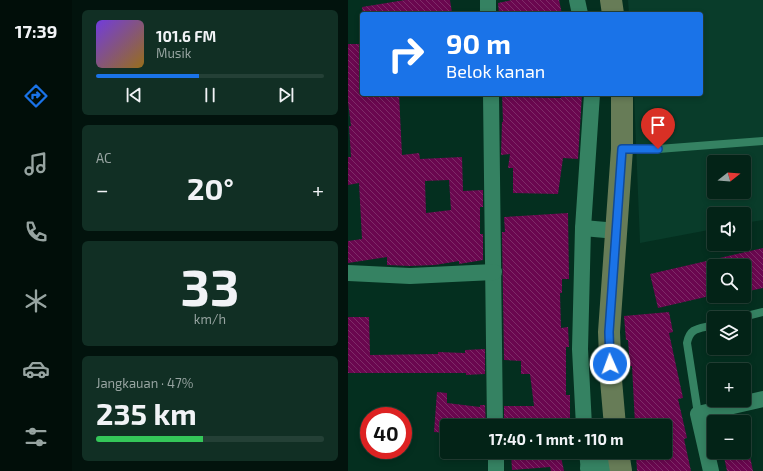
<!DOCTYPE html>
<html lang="id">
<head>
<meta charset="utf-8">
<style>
  :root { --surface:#032317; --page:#112f24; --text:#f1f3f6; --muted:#97a4a1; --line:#244036; --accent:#1a73e8 }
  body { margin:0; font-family:"Exo 2",sans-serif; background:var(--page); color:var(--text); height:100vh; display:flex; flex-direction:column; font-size:15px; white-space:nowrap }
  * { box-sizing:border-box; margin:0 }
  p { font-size:13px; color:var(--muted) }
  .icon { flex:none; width:22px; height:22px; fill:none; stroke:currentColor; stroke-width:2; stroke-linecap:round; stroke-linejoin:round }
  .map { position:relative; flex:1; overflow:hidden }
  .side { display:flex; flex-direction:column; gap:10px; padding:10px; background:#02130d; width:276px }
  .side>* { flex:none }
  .banner { position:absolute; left:12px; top:12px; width:343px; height:84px; border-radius:4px; box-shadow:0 2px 6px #0003,0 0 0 1px var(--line); background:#1a73e8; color:#fff; overflow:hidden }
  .needle { width:26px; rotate:73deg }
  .buttons { position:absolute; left:359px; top:155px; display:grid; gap:8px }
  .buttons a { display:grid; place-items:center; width:44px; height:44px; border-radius:4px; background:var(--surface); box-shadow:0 2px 6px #0003,0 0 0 1px var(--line); font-size:20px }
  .speed { position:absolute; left:12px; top:407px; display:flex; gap:8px; font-size:20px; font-weight:700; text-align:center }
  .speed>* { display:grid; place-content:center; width:52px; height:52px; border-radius:50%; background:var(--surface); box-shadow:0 2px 6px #0003,0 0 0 1px var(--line); line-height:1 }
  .speed .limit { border:6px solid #d22; background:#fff; color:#111 }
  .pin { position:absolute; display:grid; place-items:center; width:34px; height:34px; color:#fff; margin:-41px -17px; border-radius:50% 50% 50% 0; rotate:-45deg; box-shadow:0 0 4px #0007 }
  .pin .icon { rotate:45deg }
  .me { position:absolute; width:44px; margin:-22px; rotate:358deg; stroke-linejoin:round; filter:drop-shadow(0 0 3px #0008) }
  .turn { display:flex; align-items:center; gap:14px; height:84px; padding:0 20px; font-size:18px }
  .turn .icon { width:52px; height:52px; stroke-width:2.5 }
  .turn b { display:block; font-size:28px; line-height:34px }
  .big { font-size:30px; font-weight:700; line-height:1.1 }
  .side .widget { flex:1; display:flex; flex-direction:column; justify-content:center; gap:6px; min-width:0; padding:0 14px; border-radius:6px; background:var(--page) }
  .side .dial { align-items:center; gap:0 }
  .dial b { font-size:52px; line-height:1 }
  .song { display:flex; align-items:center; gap:12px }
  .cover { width:48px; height:48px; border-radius:6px; background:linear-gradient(135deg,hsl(260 70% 55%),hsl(40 70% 35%)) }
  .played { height:4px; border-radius:2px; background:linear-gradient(90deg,var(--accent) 45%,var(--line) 45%) }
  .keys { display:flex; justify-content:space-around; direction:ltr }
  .heat { display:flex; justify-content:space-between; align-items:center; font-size:22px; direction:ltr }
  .charge { height:6px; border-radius:3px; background:linear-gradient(90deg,#34c759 47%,var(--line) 0) }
  .trip { position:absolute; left:92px; top:419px; width:232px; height:40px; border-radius:4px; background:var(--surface); box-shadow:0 2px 6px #0003,0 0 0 1px var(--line); font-weight:700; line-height:40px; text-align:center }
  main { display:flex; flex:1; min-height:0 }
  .menu { display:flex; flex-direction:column; width:72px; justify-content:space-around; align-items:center; background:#010e09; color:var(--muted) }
  .menu .icon { width:28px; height:28px }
  .menu .selected { color:var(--accent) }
  .menu b { font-size:18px; color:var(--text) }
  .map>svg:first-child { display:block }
</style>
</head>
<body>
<main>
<nav class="menu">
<b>17:39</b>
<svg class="icon selected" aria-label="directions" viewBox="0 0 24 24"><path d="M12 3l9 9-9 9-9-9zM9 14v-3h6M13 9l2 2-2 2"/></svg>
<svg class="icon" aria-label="music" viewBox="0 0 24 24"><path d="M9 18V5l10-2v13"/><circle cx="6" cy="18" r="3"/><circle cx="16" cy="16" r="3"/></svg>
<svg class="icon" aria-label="phone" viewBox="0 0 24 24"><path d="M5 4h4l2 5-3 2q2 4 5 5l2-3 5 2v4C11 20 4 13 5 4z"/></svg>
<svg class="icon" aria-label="climate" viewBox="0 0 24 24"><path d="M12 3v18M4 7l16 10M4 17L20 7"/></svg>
<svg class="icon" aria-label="car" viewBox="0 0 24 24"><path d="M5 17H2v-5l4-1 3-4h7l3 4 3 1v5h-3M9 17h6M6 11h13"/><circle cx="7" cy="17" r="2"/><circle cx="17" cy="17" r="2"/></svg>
<svg class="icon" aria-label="filters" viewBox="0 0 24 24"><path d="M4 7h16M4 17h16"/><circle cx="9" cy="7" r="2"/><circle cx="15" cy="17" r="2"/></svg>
</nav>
<section class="side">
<div class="widget">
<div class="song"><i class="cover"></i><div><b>101.6 FM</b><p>Musik</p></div></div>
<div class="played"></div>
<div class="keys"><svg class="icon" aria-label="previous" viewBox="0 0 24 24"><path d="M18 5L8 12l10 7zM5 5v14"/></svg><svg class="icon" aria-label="pause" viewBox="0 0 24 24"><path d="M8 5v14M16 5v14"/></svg><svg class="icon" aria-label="next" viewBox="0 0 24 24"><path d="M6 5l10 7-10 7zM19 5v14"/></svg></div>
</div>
<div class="widget"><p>AC</p>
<div class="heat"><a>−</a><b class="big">20°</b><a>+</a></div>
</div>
<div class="widget dial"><b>33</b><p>km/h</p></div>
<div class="widget"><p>Jangkauan · 47%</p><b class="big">235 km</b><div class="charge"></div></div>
</section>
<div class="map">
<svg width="415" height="471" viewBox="0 0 415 471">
  <defs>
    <pattern id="building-back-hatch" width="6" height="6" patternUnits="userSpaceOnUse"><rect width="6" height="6" fill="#6a074f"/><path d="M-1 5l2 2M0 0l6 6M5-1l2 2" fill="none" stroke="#7e2c68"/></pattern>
  </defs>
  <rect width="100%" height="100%" fill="#042f1f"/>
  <!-- built -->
  <path fill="#093c2a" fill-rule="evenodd" d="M 280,0 L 415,0 L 415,220 L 396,223 L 396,214 L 366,214 L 366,229 L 292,243 L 286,94 L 353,94 L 353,14 L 281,14 ZM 366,162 L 396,162 L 396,192 L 366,192 Z"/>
  <!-- building -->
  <g fill="url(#building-back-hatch)" fill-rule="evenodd">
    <polygon points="57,0 102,0 104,13 96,14 15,14 14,7"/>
    <polygon points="164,0 211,0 214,14 151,14 150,3"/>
    <path d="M 0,44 L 14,44 L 14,94 L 51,94 L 54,155 L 71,153 L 72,159 L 114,157 L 115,191 L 135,190 L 135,207 L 132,207 L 132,234 L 135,234 L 135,260 L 111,264 L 111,261 L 87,265 L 62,266 L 39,265 L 39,257 L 0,263 L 0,241 L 14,239 L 11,183 L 0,185 L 0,157 L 3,157 L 1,126 L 3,126 L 0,102 ZM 101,180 L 103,210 L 78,213 L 77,181 Z"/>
    <polygon points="154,94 167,94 167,97 213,98 213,94 234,94 230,159 215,158 210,194 165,193 165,168 160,168 162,154 153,155 154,122 155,122"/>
    <polygon points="220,213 221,279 214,279 214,293 212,293 213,328 220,327 221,347 218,347 218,395 222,395 222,426 156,426 156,406 186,406 182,374 173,374 173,361 156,360 154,232 157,232 156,217"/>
    <polygon points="415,248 415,288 396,292 396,266 366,266 366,295 310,308 302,274"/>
    <polygon points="321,312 325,332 321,333 335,398 330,399 339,438 336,439 343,471 289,471 288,454 317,452 317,426 313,426 312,422 287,424 284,366 282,366 280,340 278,340 276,316"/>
    <polygon points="0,317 21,317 22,355 90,354 90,352 117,353 117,350 137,349 137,374 118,375 118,373 0,373"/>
    <polygon points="89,392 99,393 99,403 132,407 132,405 137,405 138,426 99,426 99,433 86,432"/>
    <polygon points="163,452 212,452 216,471 203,471 202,467 164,470"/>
    <polygon points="375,452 401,452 405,471 379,471"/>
  </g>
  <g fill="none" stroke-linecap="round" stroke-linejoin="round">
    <!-- lane -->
    <g stroke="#358262" stroke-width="8">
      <polyline points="274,149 310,149 415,141"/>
      <polyline points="391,318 415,312"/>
      <path d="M 350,414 L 339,343 C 342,327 351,329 366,325"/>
    </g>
    <!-- street -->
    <g stroke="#358262" stroke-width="16">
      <polyline points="140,0 140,14"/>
      <polyline points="229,0 232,14"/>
      <polyline points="143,94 147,426"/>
      <polyline points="235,228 269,231"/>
      <polyline points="0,273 62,276 146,272"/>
      <polyline points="236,426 232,349 235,228 244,94"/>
      <polyline points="148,452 148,471"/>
      <polyline points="239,452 241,471"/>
      <polyline points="240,468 271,463"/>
      <polyline points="363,471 350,414 415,399"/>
    </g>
    <!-- secondary -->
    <g stroke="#677c57" stroke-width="22">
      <polyline points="263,0 265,14"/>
      <polyline points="267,426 263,380 261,332 274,149 274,94"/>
      <polyline points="270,452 273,471"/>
    </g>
  </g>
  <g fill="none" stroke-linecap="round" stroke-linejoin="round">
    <!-- route casing -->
    <g stroke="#114b97" stroke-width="10">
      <polyline id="route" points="262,364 261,332 274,149 310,149"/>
    </g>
    <!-- route -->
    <use href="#route" stroke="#1a73e8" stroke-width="7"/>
  </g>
</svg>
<div class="buttons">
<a><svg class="needle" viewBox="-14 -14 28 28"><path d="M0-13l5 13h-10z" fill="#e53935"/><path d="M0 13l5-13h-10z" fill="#97a4a1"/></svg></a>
<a><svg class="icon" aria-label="sound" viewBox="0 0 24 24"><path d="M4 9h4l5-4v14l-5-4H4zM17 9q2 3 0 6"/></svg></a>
<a><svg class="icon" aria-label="search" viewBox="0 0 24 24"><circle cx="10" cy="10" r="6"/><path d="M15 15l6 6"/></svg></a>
<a><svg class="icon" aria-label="layers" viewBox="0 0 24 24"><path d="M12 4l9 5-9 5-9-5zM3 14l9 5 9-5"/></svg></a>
<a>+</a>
<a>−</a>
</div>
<div class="speed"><div class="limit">40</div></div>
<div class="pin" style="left:310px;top:149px;background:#d93025"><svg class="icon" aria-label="arrive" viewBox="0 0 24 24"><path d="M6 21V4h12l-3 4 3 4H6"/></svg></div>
<svg class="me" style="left:262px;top:364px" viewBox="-20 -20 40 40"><circle r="17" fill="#1a73e8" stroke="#fff" stroke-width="3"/><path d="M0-11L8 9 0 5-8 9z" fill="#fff"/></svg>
<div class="trip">17:40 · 1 mnt · 110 m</div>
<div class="banner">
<div class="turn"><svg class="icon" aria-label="right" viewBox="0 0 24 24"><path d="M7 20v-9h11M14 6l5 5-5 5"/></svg><div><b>90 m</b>Belok kanan</div></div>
</div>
</div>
</main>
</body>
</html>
